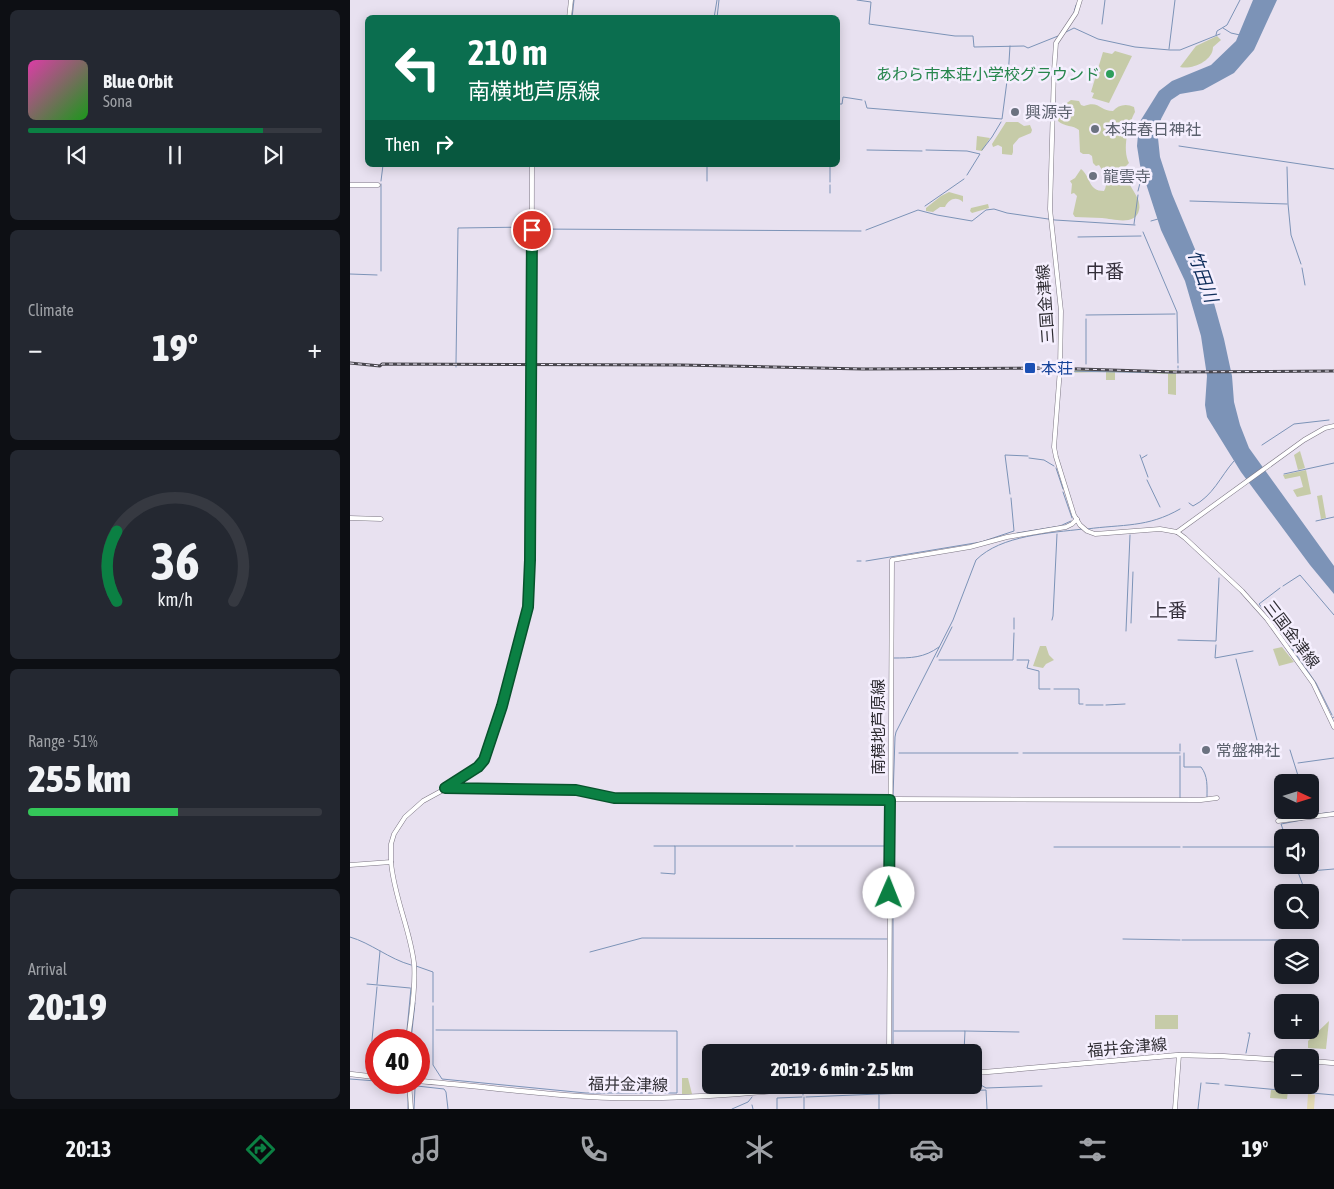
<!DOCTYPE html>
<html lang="en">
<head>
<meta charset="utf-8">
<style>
  :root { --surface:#171b24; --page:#242831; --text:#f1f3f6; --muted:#9ea1a6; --line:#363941; --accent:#0b8043 }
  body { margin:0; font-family:"Asap Condensed","Noto Sans JP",sans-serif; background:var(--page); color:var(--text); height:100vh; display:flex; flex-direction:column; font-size:19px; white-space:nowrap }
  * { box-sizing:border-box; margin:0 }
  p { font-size:16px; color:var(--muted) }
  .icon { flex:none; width:28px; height:28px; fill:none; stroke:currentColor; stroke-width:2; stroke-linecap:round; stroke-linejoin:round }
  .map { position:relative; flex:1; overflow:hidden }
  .side { display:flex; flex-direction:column; gap:10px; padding:10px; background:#0d0f14; width:350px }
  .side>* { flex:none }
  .guide { position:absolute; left:15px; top:15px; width:475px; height:152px; border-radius:8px; box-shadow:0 2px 12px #0003; background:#0b6e4f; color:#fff; overflow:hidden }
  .needle { width:32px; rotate:94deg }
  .tools { position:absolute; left:924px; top:774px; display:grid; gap:10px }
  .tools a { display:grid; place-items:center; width:45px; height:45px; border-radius:8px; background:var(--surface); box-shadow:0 2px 12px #0003; font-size:25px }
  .speed { position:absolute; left:15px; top:1029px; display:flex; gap:10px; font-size:25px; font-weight:700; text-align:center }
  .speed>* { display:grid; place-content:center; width:65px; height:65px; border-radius:50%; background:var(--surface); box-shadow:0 2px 12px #0003; line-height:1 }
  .speed .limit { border:8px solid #d22; background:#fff; color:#111 }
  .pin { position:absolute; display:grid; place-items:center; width:42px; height:42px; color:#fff; margin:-21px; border:2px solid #fff; border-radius:50%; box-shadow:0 1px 5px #0007 }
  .me { position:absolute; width:55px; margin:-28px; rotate:1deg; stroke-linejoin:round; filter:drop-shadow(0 0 4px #0008) }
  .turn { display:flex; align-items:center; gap:18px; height:105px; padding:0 20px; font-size:22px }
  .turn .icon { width:65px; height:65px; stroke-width:2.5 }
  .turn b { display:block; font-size:35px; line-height:42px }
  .then { display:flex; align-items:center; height:48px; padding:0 20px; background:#0003; gap:10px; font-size:19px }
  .big { font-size:38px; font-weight:800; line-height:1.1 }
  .side .tile { flex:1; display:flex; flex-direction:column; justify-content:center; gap:8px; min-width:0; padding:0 18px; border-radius:8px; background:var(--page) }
  .side .dial { align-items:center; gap:0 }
  .dial svg { height:130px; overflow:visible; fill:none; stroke:var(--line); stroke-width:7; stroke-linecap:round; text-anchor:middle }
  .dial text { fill:var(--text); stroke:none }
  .song { display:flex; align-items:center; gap:15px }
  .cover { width:60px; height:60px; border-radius:8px; background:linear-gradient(135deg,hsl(320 70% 55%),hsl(120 70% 35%)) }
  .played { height:5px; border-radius:2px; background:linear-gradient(90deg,var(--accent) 80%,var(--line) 80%) }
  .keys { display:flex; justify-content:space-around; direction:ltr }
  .heat { display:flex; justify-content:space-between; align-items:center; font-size:28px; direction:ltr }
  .charge { height:8px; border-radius:4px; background:linear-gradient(90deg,#34c759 51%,var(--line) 0) }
  .trip { position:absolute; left:352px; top:1044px; width:280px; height:50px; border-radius:8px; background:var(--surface); box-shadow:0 2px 12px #0003; font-weight:800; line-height:50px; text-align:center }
  .tabs { display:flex; height:80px; justify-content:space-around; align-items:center; background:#090b0e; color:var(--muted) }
  .tabs .icon { width:35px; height:35px }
  .tabs .current { color:var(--accent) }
  .tabs b { font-size:22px; color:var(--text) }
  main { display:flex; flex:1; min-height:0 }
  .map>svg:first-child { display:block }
</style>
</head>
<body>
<main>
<section class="side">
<div class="tile">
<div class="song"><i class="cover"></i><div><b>Blue Orbit</b><p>Sona</p></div></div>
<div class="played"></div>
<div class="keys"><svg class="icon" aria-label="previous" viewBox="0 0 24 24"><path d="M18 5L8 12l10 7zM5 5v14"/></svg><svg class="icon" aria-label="pause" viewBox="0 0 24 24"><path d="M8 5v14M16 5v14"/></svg><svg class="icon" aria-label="next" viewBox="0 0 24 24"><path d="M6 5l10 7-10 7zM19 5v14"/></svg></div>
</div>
<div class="tile"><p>Climate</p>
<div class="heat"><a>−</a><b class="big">19°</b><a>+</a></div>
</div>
<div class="tile dial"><svg viewBox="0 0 100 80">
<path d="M14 69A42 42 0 1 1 86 69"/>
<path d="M14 69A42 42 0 0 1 14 26" stroke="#0b8043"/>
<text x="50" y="56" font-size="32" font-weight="700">36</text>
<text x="50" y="72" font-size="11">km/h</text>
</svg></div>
<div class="tile"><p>Range · 51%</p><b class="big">255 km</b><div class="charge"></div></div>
<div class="tile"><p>Arrival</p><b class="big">20:19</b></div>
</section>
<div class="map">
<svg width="984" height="1109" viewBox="0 0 984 1109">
  <rect width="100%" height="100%" fill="#e8e1f0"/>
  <!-- green -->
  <g fill="#c6cba8">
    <path d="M 867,36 L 871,40 L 863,47 C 863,61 842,70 830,67 L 846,46 Z"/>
    <polygon points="765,51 782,56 759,103 742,98 744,93 741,92 753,52 762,54"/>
    <path d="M 721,100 L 729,101 L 731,105 L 734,106 C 749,100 750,111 763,111 C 768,105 776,103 784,107 L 785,112 C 778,125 772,149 779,163 L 774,168 C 776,182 782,187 788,199 C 789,202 790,207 789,210 C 786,226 763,219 752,218 C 743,218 734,217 725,217 L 723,214 L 727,196 L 724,193 L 721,194 L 722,184 L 720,181 L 725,178 L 731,169 C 741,177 738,191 754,191 C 759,183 754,173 749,165 L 746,166 L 743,163 L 742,156 L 739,154 L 733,154 L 730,152 L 729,130 C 723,125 715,127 708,121 L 709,116 L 713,112 L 714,105 Z"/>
    <polygon points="656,122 668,122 674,126 680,125 682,130 681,133 669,138 663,145 663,152 662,155 652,154 652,147 648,145 643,147 642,144"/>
    <polygon points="627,136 640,138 632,151 626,150"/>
    <path d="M 599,192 L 613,196 L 613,202 C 606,196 599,199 595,207 L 590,207 L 583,212 L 576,211 L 576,208 L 591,196 Z"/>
    <polygon points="638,204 639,208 622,213 620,211 621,208"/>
    <polygon points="713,370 826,370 826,395 818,394 818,374 765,372 765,380 756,380 756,372 713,373"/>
    <polygon points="950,451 955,468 948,470 944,455"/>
    <polygon points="956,470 961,494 947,497 943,490 953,487 950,476 935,479 933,475"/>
    <polygon points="972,495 976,518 971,519 967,496"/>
    <polygon points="690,646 696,646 699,655 704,660 696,664 693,668 683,666"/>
    <polygon points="932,647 944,662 929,666 923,649"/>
    <rect x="805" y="1015" width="23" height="14"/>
    <polygon points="979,1021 976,1049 958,1048 958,1041"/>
    <polygon points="332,1078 338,1078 342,1094 332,1094"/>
    <polygon points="921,1090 938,1091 937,1099 920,1098"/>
  </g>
  <!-- sand -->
  <polygon fill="#e5dbb6" points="958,1094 965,1095 964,1109 957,1109"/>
  <!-- water -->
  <polygon fill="#7c93b7" points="903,0 927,0 904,50 884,73 853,90 830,94 821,100 811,119 808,138 810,157 822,194 857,278 874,339 882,376 884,402 890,425 899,448 984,566 984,594 960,565 891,472 857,417 855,405 857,376 851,336 835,281 811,230 790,165 787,146 789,123 809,91 822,81 861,65 886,41"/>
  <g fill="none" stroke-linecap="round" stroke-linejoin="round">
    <!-- stream -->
    <g stroke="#7c93b7" stroke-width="1">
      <polyline points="507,0 521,2 519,24 605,36 623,36 624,47 674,46 678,48 708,36"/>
      <polyline points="724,12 726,5"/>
      <polyline points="222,18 224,0"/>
      <polyline points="364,18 367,0"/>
      <polyline points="367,18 369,0"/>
      <polyline points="752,24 755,0"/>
      <polyline points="873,28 881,33 890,35"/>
      <polyline points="714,33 724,28 748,39 785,47 820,50 830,50 870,34"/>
      <polyline points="866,35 867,31 877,25 890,0"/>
      <polyline points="819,49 825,0"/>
      <polyline points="658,78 660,46"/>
      <polyline points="515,101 517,108 652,119 657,81"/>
      <polyline points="488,104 492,104 493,97 512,100"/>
      <polyline points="829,146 984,169"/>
      <polyline points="517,150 572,151"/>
      <polyline points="576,150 617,151 630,154 617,175"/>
      <polyline points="632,150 642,137 651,122"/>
      <polyline points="480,165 480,182"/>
      <polyline points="937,167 938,204 941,235 951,264"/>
      <polyline points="31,181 33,165"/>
      <polyline points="357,181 357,165"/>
      <polyline points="788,191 790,183 796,181"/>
      <polyline points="480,193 480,185"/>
      <polyline points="840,201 937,204"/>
      <polyline points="575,206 614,179"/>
      <polyline points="801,221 808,219"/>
      <polyline points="784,224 788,195"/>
      <polyline points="184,229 511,231"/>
      <polyline points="516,230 568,210 587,215 622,221 636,210 644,209 657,213 705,220 785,225"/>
      <polyline points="793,232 827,312 828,363"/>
      <polyline points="728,237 791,236"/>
      <polyline points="952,268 955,285"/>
      <polyline points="31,271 31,184"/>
      <polyline points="0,274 27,275"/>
      <polyline points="736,315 825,314"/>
      <polyline points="736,319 736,364"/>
      <polyline points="106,363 108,228 180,227"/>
      <polyline points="106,366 106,367"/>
      <polyline points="828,368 828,366"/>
      <polyline points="828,370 828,373"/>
      <polyline points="713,371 825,373"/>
      <polyline points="912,445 944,424 979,420"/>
      <polyline points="790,455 798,477"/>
      <polyline points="679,458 694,460 704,466"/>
      <polyline points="792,458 797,455"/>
      <polyline points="706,468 713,489"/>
      <polyline points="934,474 984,463"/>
      <polyline points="797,480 810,507"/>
      <polyline points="713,492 722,518"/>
      <polyline points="660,494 655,455 678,456"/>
      <path d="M 839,503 L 843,506 C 863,496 870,477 884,461"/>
      <polyline points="966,521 984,517"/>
      <path d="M 737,529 C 773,524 797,528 830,509"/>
      <polyline points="667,533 710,526 721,521"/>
      <polyline points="507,561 511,561"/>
      <polyline points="516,561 631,542 664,531 661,498"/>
      <polyline points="933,586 950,575 984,615"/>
      <polyline points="930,615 922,620 909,604 930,588"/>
      <polyline points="702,620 703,616 707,534"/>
      <polyline points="781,623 783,572"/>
      <polyline points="664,629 664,618"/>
      <polyline points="776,631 780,535"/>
      <polyline points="828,640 866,641 869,578"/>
      <polyline points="936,640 966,683 982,715"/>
      <polyline points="866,645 865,658 903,651"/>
      <polyline points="587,657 602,627"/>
      <path d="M 543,658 C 561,658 574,658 589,647"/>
      <polyline points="886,659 907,740"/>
      <polyline points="589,660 663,660 664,633"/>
      <polyline points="667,660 679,660 677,668 689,671 689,689 700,689"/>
      <polyline points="704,689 729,689 729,704 733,704"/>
      <polyline points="736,705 753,705"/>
      <polyline points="756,705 775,704"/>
      <polyline points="982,718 984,717"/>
      <polyline points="940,750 950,782"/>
      <polyline points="830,751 830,744"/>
      <polyline points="549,753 668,753"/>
      <polyline points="673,753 830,753"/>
      <path d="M 834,753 L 834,767 L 851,767 C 858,776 857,786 857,797"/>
      <polyline points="830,756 830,798"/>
      <polyline points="948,763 984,758"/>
      <path d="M 543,797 L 545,737 L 546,732 L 603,620 L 626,560 C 651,535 700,533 733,529"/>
      <polyline points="951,810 951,816 984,812"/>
      <polyline points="936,838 931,824 952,820"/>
      <polyline points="304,846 325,846 325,874 311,873"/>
      <polyline points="325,846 443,846"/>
      <polyline points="446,846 538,846"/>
      <polyline points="704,847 830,847"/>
      <polyline points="833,847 932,847"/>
      <polyline points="946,865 947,870"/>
      <polyline points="955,891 948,872 984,869"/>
      <path d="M 0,937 C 21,943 39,959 61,965"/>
      <polyline points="773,939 830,940"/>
      <polyline points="832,940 930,940"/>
      <polyline points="240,952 292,938 538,939"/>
      <polyline points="66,977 66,966 83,972 83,1002"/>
      <polyline points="17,984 60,988"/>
      <polyline points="27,984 30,951"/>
      <polyline points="83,1006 83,1065 92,1079 236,1093 327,1093 327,1031 86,1030"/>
      <polyline points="544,1031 615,1031 614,1052"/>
      <polyline points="615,1031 669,1032"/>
      <polyline points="56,1040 61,988"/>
      <polyline points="61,1040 65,1003"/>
      <polyline points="543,1052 543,801"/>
      <polyline points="896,1053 900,1033 898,1033"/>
      <polyline points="19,1072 27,987"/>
      <polyline points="0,1079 26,1081"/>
      <polyline points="624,1081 636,1088 692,1086"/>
      <polyline points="38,1082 52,1084 52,1088 58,1088 58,1109"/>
      <polyline points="856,1083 869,1084"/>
      <polyline points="875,1085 984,1095"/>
      <polyline points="67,1086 94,1089 96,1092 98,1109"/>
      <polyline points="406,1088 436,1085"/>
      <polyline points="453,1093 453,1095"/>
      <polyline points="530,1094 636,1090 637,1109"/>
      <polyline points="454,1097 454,1109"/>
      <polyline points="456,1097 529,1094 529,1109"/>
      <polyline points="402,1105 403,1109"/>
      <polyline points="64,1109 65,1088"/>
      <polyline points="382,1109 398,1102 402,1097"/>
      <polyline points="427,1109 427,1098 452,1097"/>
      <polyline points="848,1109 851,1083"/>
    </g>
    <!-- secondary casing -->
    <g stroke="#7c7683" stroke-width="5">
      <g id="secondary">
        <polyline points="730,0 726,13 706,43 704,71 700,209 711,311 710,369 704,447 706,457 724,515 730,525 737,531 745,534 810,529 827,532 835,538 892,591 917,619 963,683 984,727"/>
        <polyline points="219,18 221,0"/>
        <polyline points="0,185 28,185"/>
        <polyline points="0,518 31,519"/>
        <polyline points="827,532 954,440 975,428 984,426"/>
        <polyline points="95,789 128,767 134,760 152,705 179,607 181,560 182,165"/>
        <polyline points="540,800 543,799 851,800 867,798"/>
        <polyline points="928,821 984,814"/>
        <path d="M 41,862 C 44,897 60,929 64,963 C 66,988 61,1015 58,1040"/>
        <polyline points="0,865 41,862 41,844 44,834 55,817 73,801 95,789 226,790 263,798 540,800"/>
        <polyline points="539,1052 542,560 620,547 657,537 716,527 722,524 727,519"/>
        <polyline points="59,1082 61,1109"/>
        <polyline points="825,1109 829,1055"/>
      </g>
    </g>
    <!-- primary casing -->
    <g stroke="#7c7683" stroke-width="5.5">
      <g id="primary">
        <polyline points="960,1061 984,1063"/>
        <polyline points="624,1073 829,1055 870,1056 932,1060"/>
        <polyline points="0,1074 26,1077"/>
        <path d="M 69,1081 C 143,1087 218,1099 293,1098 C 358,1098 423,1091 487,1085"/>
      </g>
    </g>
    <!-- secondary -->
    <use href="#secondary" stroke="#fff" stroke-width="4"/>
    <!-- primary -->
    <use href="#primary" stroke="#fff" stroke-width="4.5"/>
    <!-- rail casing -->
    <g stroke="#48464d" stroke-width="3">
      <polyline id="rail" points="0,363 30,366 32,364 332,365 513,369 698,368 825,372 984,371"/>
    </g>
    <!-- rail -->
    <use href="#rail" stroke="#f5effe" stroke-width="1" stroke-dasharray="4" stroke-linecap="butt"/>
  </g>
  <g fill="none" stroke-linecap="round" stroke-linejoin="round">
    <!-- route casing -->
    <g stroke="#07532c" stroke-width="12">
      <polyline id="route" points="182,230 180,560 178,607 152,706 134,760 128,767 95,788 226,790 264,798 540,800 539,893"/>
    </g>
    <!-- route -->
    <use href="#route" stroke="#0b8043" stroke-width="9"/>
  </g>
  <!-- markers -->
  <circle fill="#2e9e5b" stroke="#f5effe" stroke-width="2" cx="760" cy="74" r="5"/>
  <g fill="#6b7280" stroke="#f5effe" stroke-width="2">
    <circle cx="665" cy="112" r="5"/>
    <circle cx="745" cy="129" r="5"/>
    <circle cx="743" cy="176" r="5"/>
    <circle cx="856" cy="750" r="5"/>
  </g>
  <rect fill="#1a4fb4" stroke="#f5effe" stroke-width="2" x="674" y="362" width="12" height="12" rx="2.5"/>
  <g text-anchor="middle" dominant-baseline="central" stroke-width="5" stroke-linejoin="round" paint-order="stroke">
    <!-- leisure labels -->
    <g font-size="16" fill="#27864d" stroke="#f5effe" text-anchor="end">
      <text x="750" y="74">あわら市本荘小学校グラウンド</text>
    </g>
    <!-- worship labels -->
    <g font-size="16" fill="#5b616d" stroke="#f5effe" text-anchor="start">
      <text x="675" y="112">興源寺</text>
      <text x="755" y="129">本荘春日神社</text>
      <text x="753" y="176">龍雲寺</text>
      <text x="866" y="750">常盤神社</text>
    </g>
    <!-- street labels -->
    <g font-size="16" fill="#2f2d33" stroke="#f5effe">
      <text transform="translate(695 304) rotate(-94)">三国金津線</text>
      <text transform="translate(942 634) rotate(53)">三国金津線</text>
      <text transform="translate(528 727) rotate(-90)">南横地芦原線</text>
      <text transform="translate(777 1047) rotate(-5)">福井金津線</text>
      <text transform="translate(278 1084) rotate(1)">福井金津線</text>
    </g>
    <!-- transit labels -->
    <g font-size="16" fill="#164399" stroke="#f5effe" text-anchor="start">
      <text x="691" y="368">本荘</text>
    </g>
    <!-- water labels -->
    <g font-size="18" font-style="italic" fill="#0d2c5a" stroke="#f5effe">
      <text transform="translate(853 276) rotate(70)">竹田川</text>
    </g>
    <!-- quarter labels -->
    <g font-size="19" fill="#322d39" stroke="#f5effe">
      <text x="755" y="271">中番</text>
      <text x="818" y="610">上番</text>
    </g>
  </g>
</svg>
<div class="tools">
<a><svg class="needle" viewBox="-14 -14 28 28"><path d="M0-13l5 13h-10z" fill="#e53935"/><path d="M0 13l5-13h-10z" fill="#9ea1a6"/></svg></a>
<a><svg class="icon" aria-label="sound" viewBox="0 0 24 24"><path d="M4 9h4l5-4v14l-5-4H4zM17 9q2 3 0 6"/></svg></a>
<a><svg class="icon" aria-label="search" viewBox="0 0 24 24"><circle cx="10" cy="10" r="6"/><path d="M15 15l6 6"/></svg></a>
<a><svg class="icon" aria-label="layers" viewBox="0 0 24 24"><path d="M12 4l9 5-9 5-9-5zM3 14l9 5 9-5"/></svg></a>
<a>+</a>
<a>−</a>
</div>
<div class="speed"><div class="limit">40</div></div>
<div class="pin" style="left:182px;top:230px;background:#d93025"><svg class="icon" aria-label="arrive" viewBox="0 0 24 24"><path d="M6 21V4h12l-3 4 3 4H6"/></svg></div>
<svg class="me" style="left:539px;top:893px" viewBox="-20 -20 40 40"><circle r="19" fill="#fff"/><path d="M0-13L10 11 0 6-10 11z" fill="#0b8043"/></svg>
<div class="trip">20:19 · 6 min · 2.5 km</div>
<div class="guide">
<div class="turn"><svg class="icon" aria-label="left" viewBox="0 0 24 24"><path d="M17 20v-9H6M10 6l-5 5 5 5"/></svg><div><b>210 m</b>南横地芦原線</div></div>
<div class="then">Then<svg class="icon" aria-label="right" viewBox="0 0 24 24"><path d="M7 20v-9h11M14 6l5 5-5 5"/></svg></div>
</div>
</div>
</main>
<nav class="tabs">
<b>20:13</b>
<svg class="icon current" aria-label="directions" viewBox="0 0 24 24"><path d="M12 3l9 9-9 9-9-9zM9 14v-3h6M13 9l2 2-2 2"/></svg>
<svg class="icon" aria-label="music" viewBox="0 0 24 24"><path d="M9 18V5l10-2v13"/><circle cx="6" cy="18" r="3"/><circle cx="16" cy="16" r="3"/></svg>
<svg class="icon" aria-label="phone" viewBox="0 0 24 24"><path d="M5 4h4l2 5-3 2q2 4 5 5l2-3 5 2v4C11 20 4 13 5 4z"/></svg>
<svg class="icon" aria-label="climate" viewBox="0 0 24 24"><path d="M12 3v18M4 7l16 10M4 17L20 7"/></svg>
<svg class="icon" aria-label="car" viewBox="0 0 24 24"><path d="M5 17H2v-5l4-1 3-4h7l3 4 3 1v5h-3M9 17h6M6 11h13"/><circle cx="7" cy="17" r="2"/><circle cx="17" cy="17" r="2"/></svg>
<svg class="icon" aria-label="filters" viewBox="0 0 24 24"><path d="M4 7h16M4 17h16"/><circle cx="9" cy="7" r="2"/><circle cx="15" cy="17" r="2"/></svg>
<b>19°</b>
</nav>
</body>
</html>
